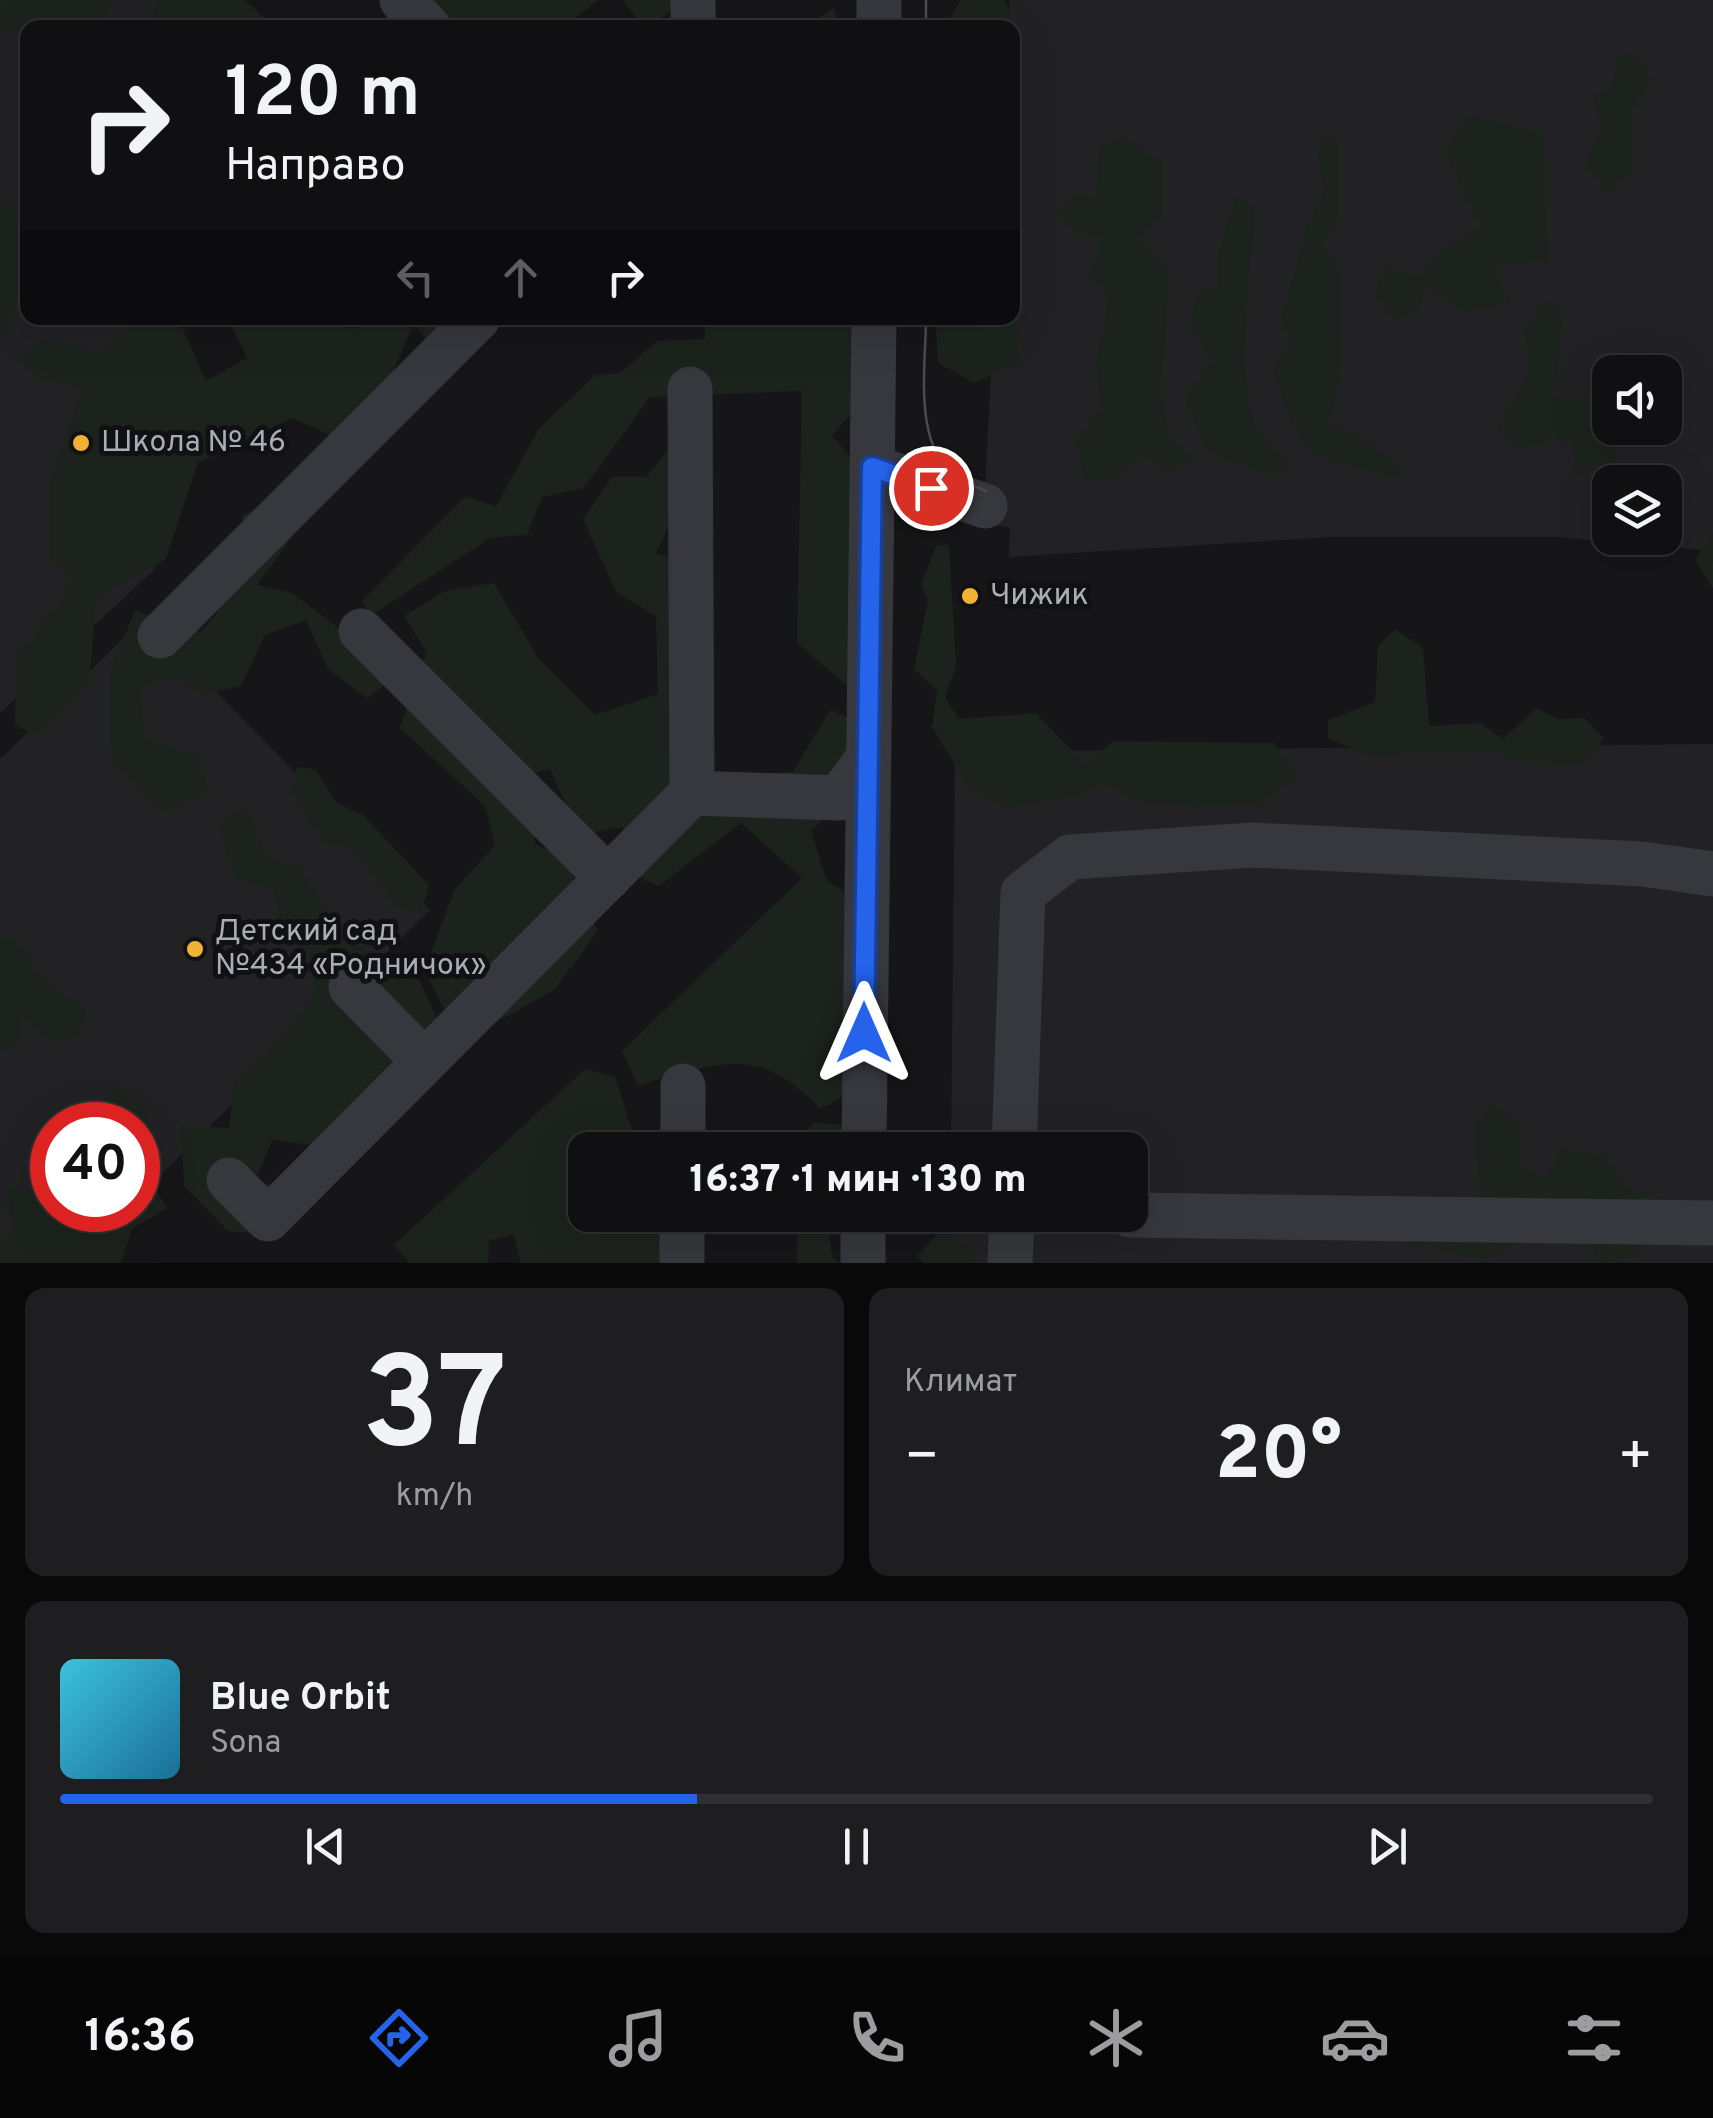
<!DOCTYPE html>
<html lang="ru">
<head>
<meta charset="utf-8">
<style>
  :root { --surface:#101012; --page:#1e1e20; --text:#f1f3f6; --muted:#9c9d9f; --line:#303032; --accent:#2563eb }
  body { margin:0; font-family:Overpass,sans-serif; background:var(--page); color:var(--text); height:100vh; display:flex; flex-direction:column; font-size:38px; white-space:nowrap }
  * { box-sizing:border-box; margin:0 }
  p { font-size:32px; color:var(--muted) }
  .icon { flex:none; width:55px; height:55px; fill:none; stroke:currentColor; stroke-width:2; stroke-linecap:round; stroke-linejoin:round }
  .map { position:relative; height:1263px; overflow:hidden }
  .drawer { display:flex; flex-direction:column; gap:25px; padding:25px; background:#09090a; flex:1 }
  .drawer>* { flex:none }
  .hud { position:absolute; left:20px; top:20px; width:1000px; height:305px; border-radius:20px; box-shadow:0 10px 40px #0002,0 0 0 2px var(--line); background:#101012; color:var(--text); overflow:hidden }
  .controls { position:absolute; left:1592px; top:355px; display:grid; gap:20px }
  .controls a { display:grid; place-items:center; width:90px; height:90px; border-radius:20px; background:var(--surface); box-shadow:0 10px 40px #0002,0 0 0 2px var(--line); font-size:50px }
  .speed { position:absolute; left:30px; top:1102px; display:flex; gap:20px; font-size:50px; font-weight:700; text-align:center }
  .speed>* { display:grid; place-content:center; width:130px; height:130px; border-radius:50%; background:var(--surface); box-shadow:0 10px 40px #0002,0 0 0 2px var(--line); line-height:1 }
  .speed .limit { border:15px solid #d22; background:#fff; color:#111 }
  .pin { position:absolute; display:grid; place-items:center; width:85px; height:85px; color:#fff; margin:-42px; border:5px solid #fff; border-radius:50%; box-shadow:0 2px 10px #0007 }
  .me { position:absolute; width:110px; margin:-55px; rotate:0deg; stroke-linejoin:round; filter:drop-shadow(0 0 8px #0008) }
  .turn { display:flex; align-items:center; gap:35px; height:210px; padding:0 40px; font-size:45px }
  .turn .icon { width:130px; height:130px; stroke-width:2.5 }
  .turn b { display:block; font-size:70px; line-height:85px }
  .lanes { display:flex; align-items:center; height:95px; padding:0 40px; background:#0003; justify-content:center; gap:50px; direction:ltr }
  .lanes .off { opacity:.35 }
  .big { font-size:75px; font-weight:800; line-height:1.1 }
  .drawer .tile { flex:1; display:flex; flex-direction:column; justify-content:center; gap:15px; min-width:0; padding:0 35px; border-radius:20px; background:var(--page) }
  .drawer .dial { align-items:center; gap:0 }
  .dial b { font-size:130px; line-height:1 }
  .song { display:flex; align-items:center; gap:30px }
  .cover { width:120px; height:120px; border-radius:15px; background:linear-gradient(135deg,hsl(190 70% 55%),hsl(200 70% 35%)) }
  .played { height:10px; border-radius:5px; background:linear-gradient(90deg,var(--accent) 40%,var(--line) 40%) }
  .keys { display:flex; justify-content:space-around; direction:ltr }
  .heat { display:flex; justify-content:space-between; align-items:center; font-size:55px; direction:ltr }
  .drawer .tiles { flex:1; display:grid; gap:25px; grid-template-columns:1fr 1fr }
  .tile:last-child { grid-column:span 2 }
  .trip { position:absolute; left:568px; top:1132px; width:580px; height:100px; border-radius:20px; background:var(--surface); box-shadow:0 10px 40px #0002,0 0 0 2px var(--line); font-weight:800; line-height:100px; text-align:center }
  .menu { display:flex; height:160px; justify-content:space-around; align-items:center; background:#060607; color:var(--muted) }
  .menu .icon { width:70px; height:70px }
  .menu .current { color:var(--accent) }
  .menu b { font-size:45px; color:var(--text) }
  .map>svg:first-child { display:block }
</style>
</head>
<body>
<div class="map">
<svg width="1713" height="1263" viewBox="0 0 1713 1263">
  <rect width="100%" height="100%" fill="#161618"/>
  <!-- built -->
  <g fill="#222225" fill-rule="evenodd">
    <polygon points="0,0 184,0 183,27 28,28 28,318 169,318 155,569 0,713"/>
    <path d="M 1009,0 L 1713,0 L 1713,551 L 1557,537 L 1332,537 L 1009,557 L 1010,527 L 983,525 L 994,318 L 1012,318 ZM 1610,372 L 1665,372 L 1665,428 L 1610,428 ZM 1610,482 L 1665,482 L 1665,538 L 1610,538 Z"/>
    <polygon points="144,618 430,910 138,1197 138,1125 52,1125 52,1210 0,1263 0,759"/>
    <polygon points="1713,744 1713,1263 950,1263 951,1215 1130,1215 1130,1150 951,1150 955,752"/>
  </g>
  <!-- green -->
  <g fill="#1c231d">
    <polygon points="0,0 112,0 100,27 28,28 27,32 0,30"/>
    <polygon points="158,0 245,0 274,27 151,27"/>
    <polygon points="430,0 598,0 576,17 580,28 432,27"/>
    <polygon points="623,0 689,0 644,28"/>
    <polygon points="961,0 1005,0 1023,49 1018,136 1013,148 1012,28 944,27"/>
    <polygon points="833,8 842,27 810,27 810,23"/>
    <polygon points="1632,52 1653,78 1632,112 1632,172 1608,192 1584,166 1600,130 1593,96 1612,88 1616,60"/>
    <polygon points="1469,115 1544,134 1548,262 1491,265 1511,304 1463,312 1428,286 1417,312 1394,322 1374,294 1387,267 1421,276 1439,253 1481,227 1444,152"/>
    <polygon points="1120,136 1163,162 1163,215 1140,238 1169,275 1161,391 1168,434 1193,458 1171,473 1141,455 1111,480 1085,479 1076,440 1101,408 1096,362 1109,299 1090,273 1102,237 1073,233 1058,215 1079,190 1095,202 1100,145"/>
    <path d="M 1324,136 L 1339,145 L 1339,220 L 1321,246 L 1340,272 L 1339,385 L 1328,423 L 1369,442 L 1403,468 L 1397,478 C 1307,458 1298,456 1272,364 L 1293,343 L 1280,324 L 1306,229 L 1325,191 L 1317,154 Z"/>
    <polygon points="1013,183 1017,195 1019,269 1013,271"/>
    <polygon points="1236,195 1255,208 1243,360 1253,424 1292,469 1273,476 1208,453 1184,396 1213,361 1190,326 1200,287 1217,287 1219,252"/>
    <polygon points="0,199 26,214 13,323 0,339"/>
    <polygon points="1547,299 1563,317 1555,398 1580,398 1603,377 1610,382 1610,428 1631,428 1613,462 1577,470 1571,437 1519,450 1497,429 1529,373 1524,330"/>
    <polygon points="1013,311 1019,363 974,383 938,363 935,318 1012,318"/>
    <polygon points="132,318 178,318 206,381 247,358 228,318 320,318 354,329 360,318 469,318 443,361 414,324 392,374 330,435 292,418 198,462 166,559 96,598 89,685 35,736 15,725 16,658 73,582 50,558 49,484 81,389 34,378 22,360 46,337 101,355"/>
    <polygon points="705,318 881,318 883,381 832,435 867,477 849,687 797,643 802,391 650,397 584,488 542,497 527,535 490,538 372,615 362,601 465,497 496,506 539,429 595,375 620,373 657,341 705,339"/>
    <path d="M 673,443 L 684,494 L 656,553 L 710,574 L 674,799 L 725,776 L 793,772 L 830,710 L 853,719 L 856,786 L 811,831 L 827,881 L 854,897 L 858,1088 L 820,1109 C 758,1041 716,1065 638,1085 L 622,1051 L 802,878 L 741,823 L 659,886 L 638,877 L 623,827 L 579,834 L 550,769 L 533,773 L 535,844 L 564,857 L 598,931 L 554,990 L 471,1036 L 446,1014 L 425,970 L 454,890 L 495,845 L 485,806 L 400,728 L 426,652 L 404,616 L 445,591 L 494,583 L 538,658 L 595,715 L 658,694 L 656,616 L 616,592 L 583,519 L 612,477 L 646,477 Z"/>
    <polygon points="274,498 298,529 257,585 292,593 371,652 384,686 367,698 328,669 306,620 265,635 241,686 201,695 178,674 139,690 146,738 197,756 209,792 165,812 110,761 109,674 135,611 201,632 240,585 242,516"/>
    <polygon points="1713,531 1713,588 1695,561"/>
    <polygon points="949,545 956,666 945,697 959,719 1036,713 1086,765 1113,741 1274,743 1296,777 1258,805 1140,803 1105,785 1073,797 1007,808 968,786 932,727 937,691 914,669 928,600 921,585 936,546"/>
    <polygon points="1395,629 1423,648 1429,726 1481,723 1503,739 1536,708 1558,719 1585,718 1604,739 1584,764 1518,762 1502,752 1367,756 1328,738 1328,720 1375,702 1378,646"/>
    <polygon points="297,767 315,769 338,804 363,815 429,885 421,914 394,906 357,852 322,841 291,792"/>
    <polygon points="233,808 251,816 265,856 302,868 346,943 412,964 440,1026 320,1146 272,1140 256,1179 301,1200 280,1236 228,1231 184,1186 181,1125 229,1128 234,1084 311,1002 316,964 281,925 274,890 237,880 219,830"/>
    <polygon points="0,937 15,937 44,981 86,1010 79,1035 49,1043 19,1013 20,1039 0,1053"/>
    <polygon points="585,1069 615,1077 634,1136 656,1150 585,1150 585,1215 653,1215 704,1255 704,1263 521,1263 513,1234 489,1241 488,1263 410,1263 394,1245"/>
    <polygon points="118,1088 150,1114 138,1158 138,1125 76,1125"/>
    <polygon points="1491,1102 1519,1127 1522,1168 1546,1177 1562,1147 1605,1156 1629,1189 1653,1192 1639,1256 1599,1263 1586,1238 1522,1240 1487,1259 1406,1245 1403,1211 1479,1198 1475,1124"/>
    <polygon points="45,1117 70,1125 52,1125 52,1210 138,1210 138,1159 167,1208 132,1229 121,1263 0,1263 0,1238 14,1234 7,1189 42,1187"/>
    <polygon points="813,1122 854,1126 855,1150 798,1150"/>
    <polygon points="797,1215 834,1215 828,1220 832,1257 840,1263 797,1263"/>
    <polygon points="942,1229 975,1252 968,1263 923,1263 917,1256"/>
  </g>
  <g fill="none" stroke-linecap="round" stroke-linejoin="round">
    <!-- minor -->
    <g stroke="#37383d" stroke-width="45">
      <polyline points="402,0 429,28"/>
      <polyline points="693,28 693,0"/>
      <polyline points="879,28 879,0"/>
      <polyline points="690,389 692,793"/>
      <polyline points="872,467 985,506"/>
      <polyline points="361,631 608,878"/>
      <polyline points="160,636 478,318"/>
      <polyline points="351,987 423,1060"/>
      <polyline points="683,1150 683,1086"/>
      <polyline points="864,1150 874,318"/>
      <polyline points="1014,1150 1023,893 1070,857 1253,845 1642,864 1713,874"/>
      <polyline points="229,1180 268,1219 692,793 839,798 866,761"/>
      <polyline points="1130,1215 1713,1223"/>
      <polyline points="682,1263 682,1215"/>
      <polyline points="863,1263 863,1215"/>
      <polyline points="1010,1263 1012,1215"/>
    </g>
    <!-- tram -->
    <g stroke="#4a4c52" stroke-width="2.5">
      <polyline points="926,28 926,0"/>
      <path d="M 926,318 C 926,365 912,446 957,478 C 965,483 977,487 986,491"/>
    </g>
  </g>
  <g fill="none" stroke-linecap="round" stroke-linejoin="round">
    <!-- route casing -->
    <g stroke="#184099" stroke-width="25">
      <polyline id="route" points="864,1033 872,467 931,488"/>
    </g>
    <!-- route -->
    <use href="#route" stroke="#2563eb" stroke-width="18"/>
  </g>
  <!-- markers -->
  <g fill="#f2b134" stroke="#111113" stroke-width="4">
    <circle cx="81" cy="443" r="10"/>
    <circle cx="970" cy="596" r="10"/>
    <circle cx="195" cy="949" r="10"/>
  </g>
  <g text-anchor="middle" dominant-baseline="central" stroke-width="10" stroke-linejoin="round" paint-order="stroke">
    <!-- poi labels -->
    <g font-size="30" fill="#a8adb8" stroke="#111113" text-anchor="start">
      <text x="101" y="443">Школа № 46</text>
      <text x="990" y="596">Чижик</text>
      <text x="215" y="932">Детский сад<tspan x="215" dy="34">№434 «Родничок»</tspan></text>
    </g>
  </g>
</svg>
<div class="controls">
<a><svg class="icon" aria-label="sound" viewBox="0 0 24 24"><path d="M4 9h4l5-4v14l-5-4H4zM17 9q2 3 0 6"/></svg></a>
<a><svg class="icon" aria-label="layers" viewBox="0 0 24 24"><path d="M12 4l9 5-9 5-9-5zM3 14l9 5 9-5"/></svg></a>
</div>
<div class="speed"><div class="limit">40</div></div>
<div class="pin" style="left:931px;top:488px;background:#d93025"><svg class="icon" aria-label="arrive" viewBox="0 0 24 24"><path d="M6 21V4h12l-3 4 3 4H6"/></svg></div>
<svg class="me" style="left:864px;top:1033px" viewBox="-20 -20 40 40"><path d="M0-17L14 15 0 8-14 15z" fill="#2563eb" stroke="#fff" stroke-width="4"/></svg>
<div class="trip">16:37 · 1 мин · 130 m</div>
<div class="hud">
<div class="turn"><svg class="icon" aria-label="right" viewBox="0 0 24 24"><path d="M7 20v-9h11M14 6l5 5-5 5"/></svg><div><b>120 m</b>Направо</div></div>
<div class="lanes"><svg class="icon off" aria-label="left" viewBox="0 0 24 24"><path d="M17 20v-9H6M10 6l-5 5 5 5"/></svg><svg class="icon off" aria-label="ahead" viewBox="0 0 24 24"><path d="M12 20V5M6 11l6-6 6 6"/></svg><svg class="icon" aria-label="right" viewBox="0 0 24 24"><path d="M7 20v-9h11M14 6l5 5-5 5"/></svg></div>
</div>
</div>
<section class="drawer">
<div class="tiles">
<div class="tile dial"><b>37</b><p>km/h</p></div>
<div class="tile"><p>Климат</p>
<div class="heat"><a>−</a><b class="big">20°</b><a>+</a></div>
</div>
<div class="tile">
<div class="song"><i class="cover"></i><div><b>Blue Orbit</b><p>Sona</p></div></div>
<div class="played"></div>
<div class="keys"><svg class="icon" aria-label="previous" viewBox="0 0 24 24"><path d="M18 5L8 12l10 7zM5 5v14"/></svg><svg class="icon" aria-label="pause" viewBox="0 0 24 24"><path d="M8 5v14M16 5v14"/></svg><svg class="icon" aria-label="next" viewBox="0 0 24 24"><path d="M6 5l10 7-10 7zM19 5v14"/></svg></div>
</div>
</div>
</section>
<nav class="menu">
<b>16:36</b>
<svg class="icon current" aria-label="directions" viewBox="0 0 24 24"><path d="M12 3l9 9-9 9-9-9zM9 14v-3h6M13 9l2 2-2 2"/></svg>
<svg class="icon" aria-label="music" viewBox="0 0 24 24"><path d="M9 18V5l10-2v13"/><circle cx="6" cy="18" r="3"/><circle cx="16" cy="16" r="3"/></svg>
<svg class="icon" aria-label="phone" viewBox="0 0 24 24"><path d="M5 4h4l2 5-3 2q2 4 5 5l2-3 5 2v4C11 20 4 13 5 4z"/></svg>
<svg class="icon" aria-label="climate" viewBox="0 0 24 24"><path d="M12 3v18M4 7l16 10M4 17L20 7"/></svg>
<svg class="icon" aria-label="car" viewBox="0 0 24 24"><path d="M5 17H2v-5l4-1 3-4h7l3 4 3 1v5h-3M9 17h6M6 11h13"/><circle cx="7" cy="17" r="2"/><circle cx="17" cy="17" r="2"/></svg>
<svg class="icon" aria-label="filters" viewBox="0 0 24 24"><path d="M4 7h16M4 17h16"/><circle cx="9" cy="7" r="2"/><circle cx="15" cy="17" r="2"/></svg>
</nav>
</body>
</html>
